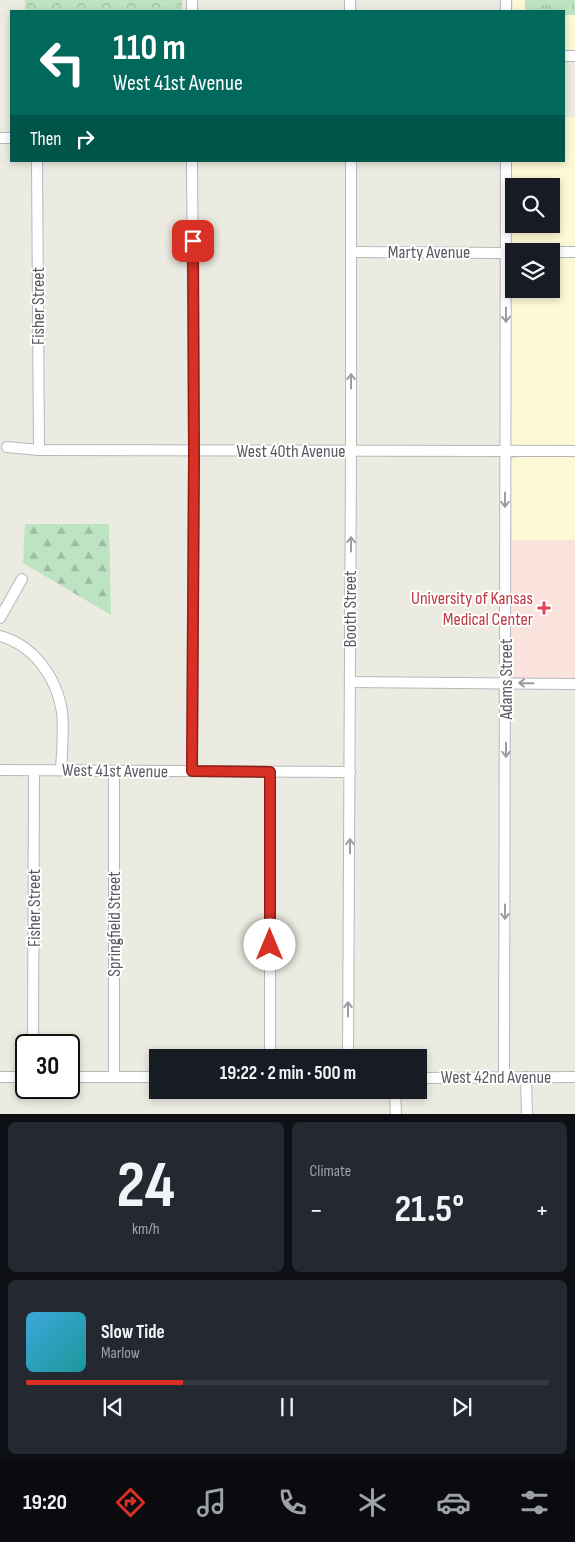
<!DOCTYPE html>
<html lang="en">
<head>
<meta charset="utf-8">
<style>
  :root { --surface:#171b24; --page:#242831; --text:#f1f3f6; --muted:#9ea1a6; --line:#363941; --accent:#d93025 }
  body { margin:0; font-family:"Sofia Sans Condensed",sans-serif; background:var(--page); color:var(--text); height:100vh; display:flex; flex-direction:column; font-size:19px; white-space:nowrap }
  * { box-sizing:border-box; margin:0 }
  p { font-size:16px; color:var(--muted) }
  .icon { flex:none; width:28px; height:28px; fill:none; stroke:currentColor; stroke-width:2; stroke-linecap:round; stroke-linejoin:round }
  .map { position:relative; height:1114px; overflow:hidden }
  .side { display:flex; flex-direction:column; gap:8px; padding:8px; background:#0d0f14; flex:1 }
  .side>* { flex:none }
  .top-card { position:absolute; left:10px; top:10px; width:555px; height:152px; border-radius:0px; box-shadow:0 2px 8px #0003; background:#00695c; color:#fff; overflow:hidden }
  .buttons { position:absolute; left:505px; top:178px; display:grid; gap:10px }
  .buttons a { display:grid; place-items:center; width:55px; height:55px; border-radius:0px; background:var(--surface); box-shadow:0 2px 8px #0003; font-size:25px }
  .speed { position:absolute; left:15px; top:1034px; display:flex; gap:10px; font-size:25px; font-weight:700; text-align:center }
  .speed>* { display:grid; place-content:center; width:65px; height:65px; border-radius:50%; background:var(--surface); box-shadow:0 2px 8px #0003; line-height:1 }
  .speed .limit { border:2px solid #111; border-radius:8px; background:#fff; color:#111 }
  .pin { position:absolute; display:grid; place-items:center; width:42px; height:42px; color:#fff; margin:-21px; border-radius:10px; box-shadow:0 2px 8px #0006 }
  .me { position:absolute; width:55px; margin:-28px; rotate:0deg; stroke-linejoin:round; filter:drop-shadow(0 0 4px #0008) }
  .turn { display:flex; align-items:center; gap:18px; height:105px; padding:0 20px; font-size:22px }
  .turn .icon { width:65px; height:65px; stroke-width:2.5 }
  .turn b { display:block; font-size:35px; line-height:42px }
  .then { display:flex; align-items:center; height:48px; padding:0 20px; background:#0003; gap:10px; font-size:19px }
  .big { font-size:38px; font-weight:700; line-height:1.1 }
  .side .card { flex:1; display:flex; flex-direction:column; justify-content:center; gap:8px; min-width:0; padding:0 18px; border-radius:8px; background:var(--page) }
  .side .dial { align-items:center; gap:0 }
  .dial b { font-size:65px; line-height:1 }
  .song { display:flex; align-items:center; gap:15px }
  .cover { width:60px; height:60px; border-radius:8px; background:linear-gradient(135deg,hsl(200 70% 55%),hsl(180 70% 35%)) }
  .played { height:5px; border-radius:2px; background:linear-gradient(90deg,var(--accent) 30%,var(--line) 30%) }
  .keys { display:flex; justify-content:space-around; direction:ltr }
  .heat { display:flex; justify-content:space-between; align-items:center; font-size:28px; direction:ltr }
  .side .tiles { flex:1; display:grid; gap:8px; grid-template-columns:1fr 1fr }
  .card:last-child { grid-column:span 2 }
  .trip { position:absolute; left:149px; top:1049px; width:278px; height:50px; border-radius:0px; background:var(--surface); box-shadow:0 2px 8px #0003; font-weight:700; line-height:50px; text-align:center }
  .dock { display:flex; height:80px; justify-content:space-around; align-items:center; background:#090b0e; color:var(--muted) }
  .dock .icon { width:35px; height:35px }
  .dock .active { color:var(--accent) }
  .dock b { font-size:22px; color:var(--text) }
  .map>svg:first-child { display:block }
</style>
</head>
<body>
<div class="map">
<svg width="575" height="1115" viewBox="0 0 575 1115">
  <defs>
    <pattern id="grass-tufts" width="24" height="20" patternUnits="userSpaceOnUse" patternTransform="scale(1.25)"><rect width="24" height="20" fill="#bde4c2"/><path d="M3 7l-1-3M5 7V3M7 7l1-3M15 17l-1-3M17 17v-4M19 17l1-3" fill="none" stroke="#9dbca1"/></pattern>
    <pattern id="forest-firs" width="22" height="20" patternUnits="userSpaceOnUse" patternTransform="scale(1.25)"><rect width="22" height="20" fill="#bde4c2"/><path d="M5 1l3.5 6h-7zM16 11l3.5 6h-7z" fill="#9dbca1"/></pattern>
    <pattern id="park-crowns" width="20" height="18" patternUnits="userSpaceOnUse" patternTransform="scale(1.25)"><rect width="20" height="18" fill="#bde4c2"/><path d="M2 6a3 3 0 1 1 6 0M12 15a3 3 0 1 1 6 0" fill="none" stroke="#9dbca1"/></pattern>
  </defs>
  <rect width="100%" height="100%" fill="#ecebe1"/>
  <!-- commercial -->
  <g fill="#fdf9d5" fill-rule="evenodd">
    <polygon points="513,0 575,0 575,50 564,50 564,11 513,11"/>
    <path d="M 564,117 L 575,117 L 575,446 L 515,446 L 508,443 L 508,344 L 511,342 L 511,161 L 564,161 ZM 514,186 L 551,186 L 551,224 L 514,224 ZM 514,251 L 551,251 L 551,289 L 514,289 Z"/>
    <polygon points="519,457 575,457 575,540 512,540 511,462 513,459"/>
  </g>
  <!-- medical -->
  <polygon fill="#fae3dc" points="512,540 575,540 575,679 517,679 512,676"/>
  <!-- grass -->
  <polygon fill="url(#grass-tufts)" points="525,0 575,0 575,15 564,15 564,11 525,11"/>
  <!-- forest -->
  <polygon fill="url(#forest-firs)" points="25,524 109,524 111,615 23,563"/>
  <!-- park -->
  <rect fill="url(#park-crowns)" x="25" y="0" width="157" height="11"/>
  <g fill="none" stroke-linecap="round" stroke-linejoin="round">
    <!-- minor casing -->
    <g stroke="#b6b8bd" stroke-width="12">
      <g id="minor">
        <polyline points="192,11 192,0"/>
        <polyline points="350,11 350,0"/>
        <polyline points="506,11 506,0"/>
        <polyline points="564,56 575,56"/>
        <polyline points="0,138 11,138"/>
        <polyline points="37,161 39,450"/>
        <polyline points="192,161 194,441 192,771"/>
        <polyline points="352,252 506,253"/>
        <polyline points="551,252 575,252"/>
        <polyline points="7,447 39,450 575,451"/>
        <polyline points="0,618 22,579"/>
        <path d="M 0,636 C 34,645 57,678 62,712 C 64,731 62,751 61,770"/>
        <polyline points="350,682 575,684"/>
        <polyline points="0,770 350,772"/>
        <polyline points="33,1045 34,770"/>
        <polyline points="270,1058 270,772"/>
        <polyline points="348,1058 351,451 351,161"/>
        <polyline points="0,1077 26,1077"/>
        <polyline points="69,1077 158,1077"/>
        <polyline points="114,1077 114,771"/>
        <polyline points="504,1077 506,161"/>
        <polyline points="526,1077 527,1115"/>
        <polyline points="418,1078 575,1077"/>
        <polyline points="395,1090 396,1115"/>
      </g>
    </g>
    <!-- minor -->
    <use href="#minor" stroke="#fff" stroke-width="10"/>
  </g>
  <!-- one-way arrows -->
  <defs><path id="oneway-shaft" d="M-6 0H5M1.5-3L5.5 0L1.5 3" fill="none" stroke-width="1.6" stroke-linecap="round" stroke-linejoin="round" transform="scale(1.25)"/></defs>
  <g stroke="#9b9da1">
    <use href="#oneway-shaft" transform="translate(506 315) rotate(90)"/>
    <use href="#oneway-shaft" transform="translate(351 381) rotate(-90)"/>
    <use href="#oneway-shaft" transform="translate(505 500) rotate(90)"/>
    <use href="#oneway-shaft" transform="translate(351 544) rotate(-90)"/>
    <use href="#oneway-shaft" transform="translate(526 683) rotate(-179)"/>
    <use href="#oneway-shaft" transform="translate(506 750) rotate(90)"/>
    <use href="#oneway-shaft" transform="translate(350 846) rotate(-90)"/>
    <use href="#oneway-shaft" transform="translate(505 912) rotate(90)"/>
    <use href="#oneway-shaft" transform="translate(348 1009) rotate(-90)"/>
  </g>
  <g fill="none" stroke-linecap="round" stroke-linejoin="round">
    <!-- route casing -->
    <g stroke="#8d1f18" stroke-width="12">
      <polyline id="route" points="193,241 194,460 192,771 270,772 270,945"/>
    </g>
    <!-- route -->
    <use href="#route" stroke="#d93025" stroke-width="9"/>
  </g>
  <!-- markers -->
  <path fill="#e0444e" stroke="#fff" stroke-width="2" d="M541.5 600.5h5v5h5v5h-5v5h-5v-5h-5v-5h5z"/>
  <g text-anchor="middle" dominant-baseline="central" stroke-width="4" stroke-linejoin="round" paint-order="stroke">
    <!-- street labels -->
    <g font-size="18" fill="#595c62" stroke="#fff">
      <text x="429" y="252">Marty Avenue</text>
      <text transform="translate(38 306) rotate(-90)">Fisher Street</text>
      <text x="291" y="451">West 40th Avenue</text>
      <text transform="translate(350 609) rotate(-90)">Booth Street</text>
      <text transform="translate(506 679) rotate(-90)">Adams Street</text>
      <text transform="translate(115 771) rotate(1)">West 41st Avenue</text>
      <text transform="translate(34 908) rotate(-90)">Fisher Street</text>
      <text transform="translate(114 924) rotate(-90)">Springfield Street</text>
      <text x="496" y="1077">West 42nd Avenue</text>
    </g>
    <!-- health labels -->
    <g font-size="18" fill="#be3a42" stroke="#fff" text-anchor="end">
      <text x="533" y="598">University of Kansas<tspan x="533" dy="21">Medical Center</tspan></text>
    </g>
  </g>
</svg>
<div class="buttons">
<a><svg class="icon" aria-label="search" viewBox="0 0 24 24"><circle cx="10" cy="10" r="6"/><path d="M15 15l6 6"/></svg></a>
<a><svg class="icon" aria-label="layers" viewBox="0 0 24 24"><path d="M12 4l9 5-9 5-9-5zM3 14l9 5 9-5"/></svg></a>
</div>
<div class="speed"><div class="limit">30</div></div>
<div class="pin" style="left:193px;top:241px;background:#d93025"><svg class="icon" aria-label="arrive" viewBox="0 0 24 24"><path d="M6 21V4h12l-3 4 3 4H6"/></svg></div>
<svg class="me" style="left:270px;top:945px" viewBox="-20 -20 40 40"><circle r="19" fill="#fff"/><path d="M0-13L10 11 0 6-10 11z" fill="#d93025"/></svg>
<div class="trip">19:22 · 2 min · 500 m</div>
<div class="top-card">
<div class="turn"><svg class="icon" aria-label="left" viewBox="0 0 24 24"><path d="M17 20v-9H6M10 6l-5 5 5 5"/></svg><div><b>110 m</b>West 41st Avenue</div></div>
<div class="then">Then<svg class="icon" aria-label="right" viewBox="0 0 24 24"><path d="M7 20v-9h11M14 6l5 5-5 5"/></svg></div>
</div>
</div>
<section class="side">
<div class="tiles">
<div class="card dial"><b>24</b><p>km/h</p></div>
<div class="card"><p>Climate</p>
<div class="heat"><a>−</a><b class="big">21.5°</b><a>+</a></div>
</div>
<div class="card">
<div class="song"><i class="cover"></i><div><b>Slow Tide</b><p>Marlow</p></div></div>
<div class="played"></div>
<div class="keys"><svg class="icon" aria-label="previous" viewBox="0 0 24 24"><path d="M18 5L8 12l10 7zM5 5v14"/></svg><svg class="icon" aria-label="pause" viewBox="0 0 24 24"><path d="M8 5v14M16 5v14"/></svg><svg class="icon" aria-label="next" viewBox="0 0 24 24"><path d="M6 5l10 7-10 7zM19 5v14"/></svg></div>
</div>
</div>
</section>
<nav class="dock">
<b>19:20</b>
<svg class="icon active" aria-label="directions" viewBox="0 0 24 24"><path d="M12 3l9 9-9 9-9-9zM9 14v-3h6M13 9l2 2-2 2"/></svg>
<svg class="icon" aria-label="music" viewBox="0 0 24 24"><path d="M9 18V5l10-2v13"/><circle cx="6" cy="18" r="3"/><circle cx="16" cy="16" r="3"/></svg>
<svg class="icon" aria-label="phone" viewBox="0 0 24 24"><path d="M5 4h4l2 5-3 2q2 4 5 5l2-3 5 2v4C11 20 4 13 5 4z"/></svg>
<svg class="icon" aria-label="climate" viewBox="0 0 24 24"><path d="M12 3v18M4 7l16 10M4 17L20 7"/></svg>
<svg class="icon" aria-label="car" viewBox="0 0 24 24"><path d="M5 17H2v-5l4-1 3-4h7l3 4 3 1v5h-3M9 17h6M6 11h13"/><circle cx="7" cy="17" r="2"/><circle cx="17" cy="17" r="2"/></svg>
<svg class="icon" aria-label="filters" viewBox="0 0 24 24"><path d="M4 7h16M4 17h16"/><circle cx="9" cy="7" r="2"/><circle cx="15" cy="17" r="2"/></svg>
</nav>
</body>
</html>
